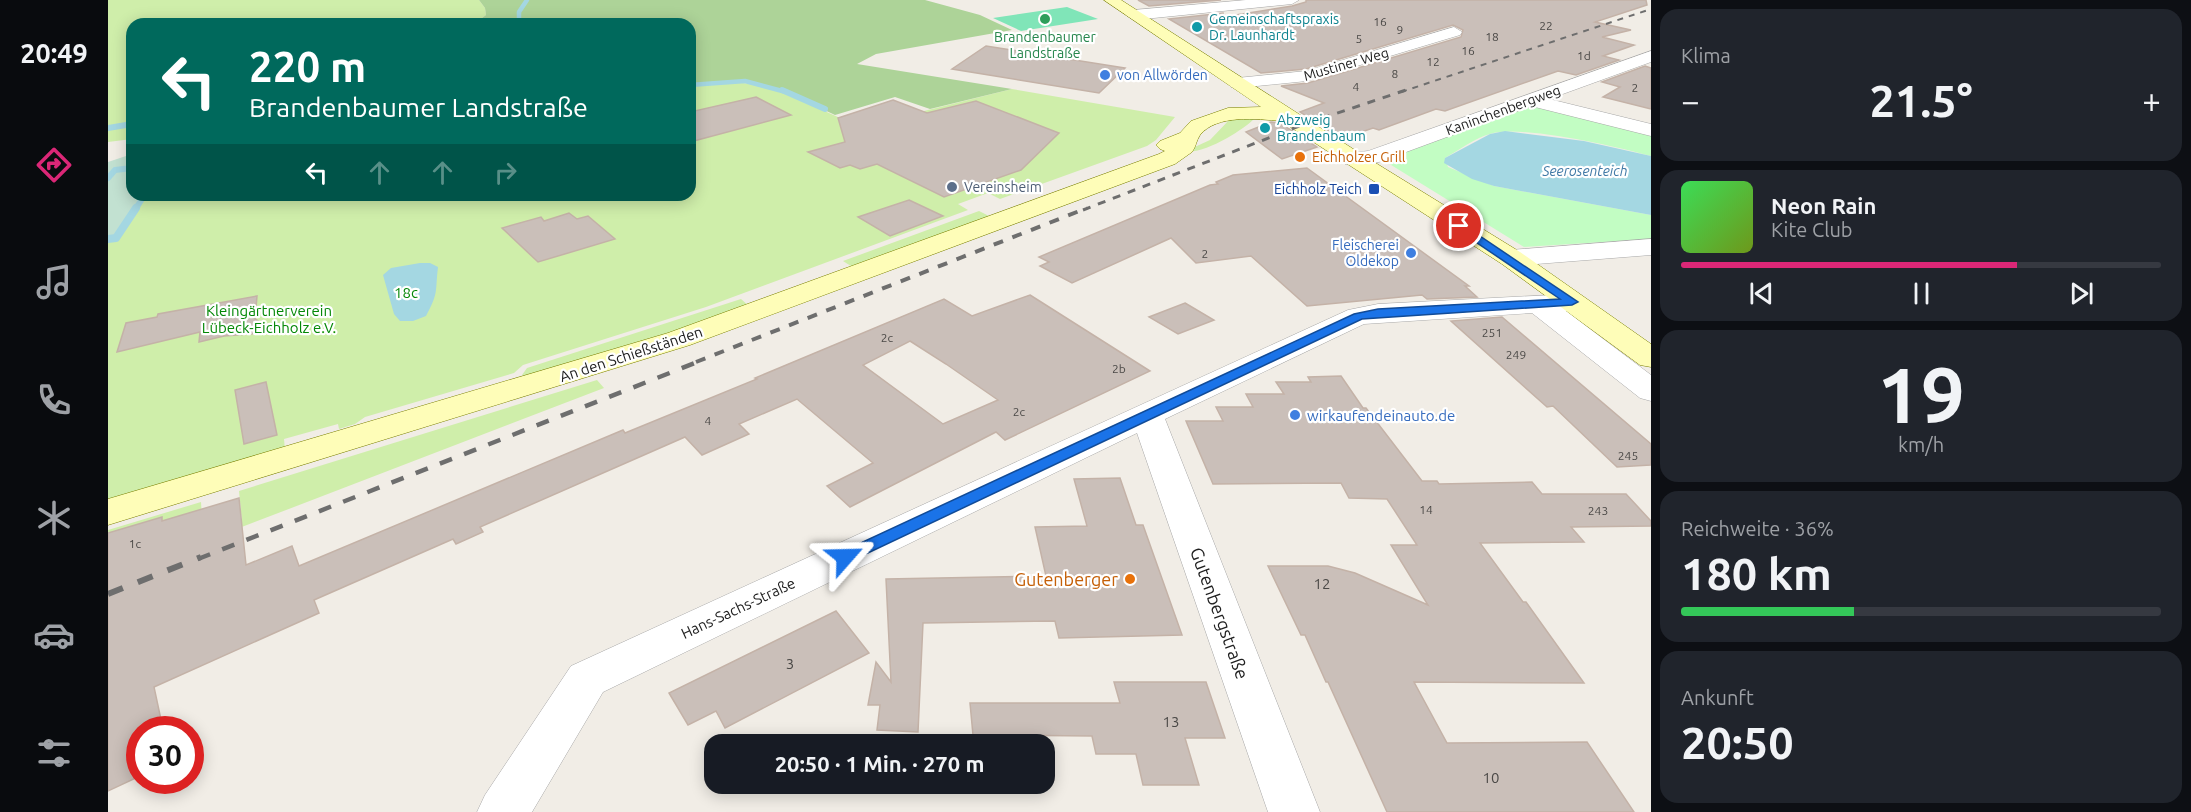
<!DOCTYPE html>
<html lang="de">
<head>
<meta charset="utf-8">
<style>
  :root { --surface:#171b24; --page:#20242c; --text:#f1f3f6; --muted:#9ea1a6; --line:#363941; --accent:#db2777 }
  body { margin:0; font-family:Ubuntu,sans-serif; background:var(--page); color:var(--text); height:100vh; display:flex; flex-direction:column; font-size:22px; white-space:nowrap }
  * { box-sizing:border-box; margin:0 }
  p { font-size:20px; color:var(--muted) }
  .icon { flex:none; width:33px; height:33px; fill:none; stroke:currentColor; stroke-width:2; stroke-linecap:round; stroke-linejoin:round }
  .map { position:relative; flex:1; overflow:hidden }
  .details { display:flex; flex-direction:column; gap:9px; padding:9px; background:#0d0f14; width:540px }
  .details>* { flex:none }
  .banner { position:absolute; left:18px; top:18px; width:570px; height:183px; border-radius:18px; box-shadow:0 3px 15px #0003; background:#00695c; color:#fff; overflow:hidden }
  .speed { position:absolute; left:18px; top:716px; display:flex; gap:12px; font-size:30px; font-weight:700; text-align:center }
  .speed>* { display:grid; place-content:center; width:78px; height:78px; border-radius:50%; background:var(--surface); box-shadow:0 3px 15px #0003; line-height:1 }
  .speed .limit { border:9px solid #d22; background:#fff; color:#111 }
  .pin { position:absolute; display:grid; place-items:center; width:51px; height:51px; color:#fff; margin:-26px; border:3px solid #fff; border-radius:50%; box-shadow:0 2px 6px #0007 }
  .me { position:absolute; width:66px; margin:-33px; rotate:65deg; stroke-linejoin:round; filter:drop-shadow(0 0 4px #0008) }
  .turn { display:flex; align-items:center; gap:21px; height:126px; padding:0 24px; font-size:27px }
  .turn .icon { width:78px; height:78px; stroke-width:2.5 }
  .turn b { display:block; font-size:42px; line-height:51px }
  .lanes { display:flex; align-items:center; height:57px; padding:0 24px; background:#0003; justify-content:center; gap:30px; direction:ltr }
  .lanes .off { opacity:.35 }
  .big { font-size:45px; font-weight:700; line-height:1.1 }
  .details .widget { flex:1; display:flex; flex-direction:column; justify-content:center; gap:9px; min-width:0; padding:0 21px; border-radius:18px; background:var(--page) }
  .details .dial { align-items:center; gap:0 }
  .dial b { font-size:78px; line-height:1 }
  .song { display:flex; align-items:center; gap:18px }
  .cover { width:72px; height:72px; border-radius:9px; background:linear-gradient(135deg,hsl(130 70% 55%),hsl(80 70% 35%)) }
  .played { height:6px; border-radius:3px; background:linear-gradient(90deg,var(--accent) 70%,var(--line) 70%) }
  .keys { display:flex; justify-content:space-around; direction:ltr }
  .heat { display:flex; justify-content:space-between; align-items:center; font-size:33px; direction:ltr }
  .charge { height:9px; border-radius:4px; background:linear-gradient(90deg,#34c759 36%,var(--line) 0) }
  .trip { position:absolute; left:596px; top:734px; width:351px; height:60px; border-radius:18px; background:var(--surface); box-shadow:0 3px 15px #0003; font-weight:700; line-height:60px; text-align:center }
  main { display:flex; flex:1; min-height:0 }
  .tab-bar { display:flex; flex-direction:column; width:108px; justify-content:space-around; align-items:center; background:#090b0e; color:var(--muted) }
  .tab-bar .icon { width:42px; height:42px }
  .tab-bar .active { color:var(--accent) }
  .tab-bar b { font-size:27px; color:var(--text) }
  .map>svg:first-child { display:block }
</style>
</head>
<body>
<main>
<nav class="tab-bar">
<b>20:49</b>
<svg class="icon active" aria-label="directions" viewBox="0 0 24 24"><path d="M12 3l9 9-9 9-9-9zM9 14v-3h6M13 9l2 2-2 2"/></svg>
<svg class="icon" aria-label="music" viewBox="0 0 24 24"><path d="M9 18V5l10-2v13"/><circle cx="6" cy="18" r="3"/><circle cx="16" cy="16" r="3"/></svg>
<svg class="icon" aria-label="phone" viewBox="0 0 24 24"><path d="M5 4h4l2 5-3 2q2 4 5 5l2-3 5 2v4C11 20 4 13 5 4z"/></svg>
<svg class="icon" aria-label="climate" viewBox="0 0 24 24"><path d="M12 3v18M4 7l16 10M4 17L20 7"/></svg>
<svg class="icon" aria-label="car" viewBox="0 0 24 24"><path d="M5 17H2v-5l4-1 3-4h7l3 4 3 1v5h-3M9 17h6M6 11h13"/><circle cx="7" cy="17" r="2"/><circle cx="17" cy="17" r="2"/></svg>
<svg class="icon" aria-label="filters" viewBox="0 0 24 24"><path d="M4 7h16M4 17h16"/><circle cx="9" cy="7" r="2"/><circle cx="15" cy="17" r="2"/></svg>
</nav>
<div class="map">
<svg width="1543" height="812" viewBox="0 0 1543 812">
  <rect width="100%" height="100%" fill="#f1ede6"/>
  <!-- grass -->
  <g fill="#cfeeaa">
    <polygon points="0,0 371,0 377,8 378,15 366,24 24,24 24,139 0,142"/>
    <polygon points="618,81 661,86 752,127 904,89 1067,117 1048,140 1039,146 892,199 880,193 850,204 860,210 598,307 415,365 406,373 257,417 247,424 231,429 230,424 176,439 177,450 0,502 0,241 10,239 39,195 582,195 582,87"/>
    <path d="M 1148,117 C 1136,130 1095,155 1078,151 L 1102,140 L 1123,118 Z"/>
    <polygon points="871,211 883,217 746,268 735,261"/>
    <polygon points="633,299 642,307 424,377 414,375 419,368"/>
    <polygon points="489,380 496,388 87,545 0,575 54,517 0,533 0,530 93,502 95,534 134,522 131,491"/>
  </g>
  <!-- forest -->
  <path fill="#add398" d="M 371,0 L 817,0 L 872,15 L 904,30 L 768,54 L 749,64 L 904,89 L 822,109 L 787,97 L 727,115 C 672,90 644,73 582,87 L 582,24 L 366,24 L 378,15 L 377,8 Z"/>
  <!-- wetland -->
  <polygon fill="#c2e1d1" points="24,154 24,195 39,195 10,239 0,241 0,162"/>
  <!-- park -->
  <path fill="#c2fdc3" d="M 1425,106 L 1543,135 L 1543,156 C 1510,147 1412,124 1382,134 C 1367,138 1351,150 1337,158 L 1340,167 L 1386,186 L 1543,215 L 1543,239 L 1416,247 L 1275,160 Z"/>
  <!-- pitch -->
  <polygon fill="#80e5b8" points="959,7 990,19 913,31 885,18"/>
  <!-- water -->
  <g fill="#a4d7e2">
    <polygon points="1397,131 1476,141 1543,156 1543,215 1386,186 1364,179 1336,163 1337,158 1382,134"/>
    <path d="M 312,263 L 322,263 L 330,267 C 327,292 331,292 318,316 L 305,321 L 292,321 L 286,314 L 275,275 L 283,268 Z"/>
  </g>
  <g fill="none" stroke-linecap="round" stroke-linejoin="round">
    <!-- stream-far2 -->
    <g stroke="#a4d7e2" stroke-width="4.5">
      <polyline points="407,24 411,22 411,12 419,0"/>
      <polyline points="582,85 637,81 678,92"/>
    </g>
    <!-- stream-far1 -->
    <g stroke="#a4d7e2" stroke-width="6">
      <polyline points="674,90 717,109"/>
      <polyline points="0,128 24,124"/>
      <polyline points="0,178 7,170 24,168"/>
      <polyline points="27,210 34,199"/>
    </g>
    <!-- stream -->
    <polyline stroke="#a4d7e2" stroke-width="8" points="0,239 8,238 28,208"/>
  </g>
  <!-- building -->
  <g fill="#cabfb9" stroke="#c4b2a7" stroke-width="1.5" fill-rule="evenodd">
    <polygon points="1030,0 1113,0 1041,6"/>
    <polygon points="1198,0 1538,0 1539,5 1487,22 1523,30 1494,37 1526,45 1495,56 1511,60 1468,75 1450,71 1337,111 1328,109 1271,130 1265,128 1233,139 1192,112 1216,103 1173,86 1200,83 1353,37 1355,30 1345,25 1198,69 1153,73 1061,19 1115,13 1115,17 1184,6 1198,2"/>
    <polygon points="878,46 1017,68 991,93 844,69"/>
    <polygon points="1537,66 1543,68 1543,109 1495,97 1512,87 1494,82"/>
    <polygon points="648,97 683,115 582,142 582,112"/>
    <polygon points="785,100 819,113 868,101 951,133 913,170 836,197 769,164 752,169 742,165 732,168 700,152 737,142 730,118"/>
    <polygon points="1163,122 1172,123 1209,147 1174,159 1138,132"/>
    <polygon points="1199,168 1361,286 1357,286 1369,297 1319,299 1314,295 1199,306 1143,256 1088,263 1063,238 964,283 932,266 941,262 931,257 1102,185 1110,184 1108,182 1125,175"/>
    <polygon points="801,200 835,216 782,236 750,217"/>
    <polygon points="461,213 469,219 480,216 507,239 430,262 394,228 433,217 436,221"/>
    <path d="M 922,295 L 1042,371 L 897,440 L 888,432 L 742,507 L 719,486 L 765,463 L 689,399 L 631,424 L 641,434 L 594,455 L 577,437 L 372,527 L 375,532 L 348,544 L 345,539 L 206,600 L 211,613 L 46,687 L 55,729 L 32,729 L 32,776 L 0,791 L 0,533 L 54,517 L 54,521 L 131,498 L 138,565 L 184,546 L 191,566 L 515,430 L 517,433 L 649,379 L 647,378 L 836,299 L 864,316 ZM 802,341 L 838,364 L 890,400 L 835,424 L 755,365 Z"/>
    <polygon points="149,296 147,319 167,332 116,336 91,342 92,332 9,352 18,323 49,317 50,314"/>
    <polygon points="1077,303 1106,320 1070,334 1041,317"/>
    <polygon points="1394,317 1543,444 1543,465 1509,467 1445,406 1439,407 1343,321"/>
    <polygon points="1233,376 1255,408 1258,408 1314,481 1329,481 1331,484 1424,482 1434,494 1518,494 1543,521 1543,526 1463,527 1476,542 1372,543 1415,602 1418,602 1476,683 1306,682 1339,743 1479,742 1526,812 1279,812 1220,682 1218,682 1197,635 1193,635 1160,566 1220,566 1247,573 1320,605 1283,545 1309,545 1279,499 1241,498 1233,483 1105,484 1078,421 1115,421 1108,407 1145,407 1138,394 1176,394 1168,382 1203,382 1200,377"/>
    <polygon points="158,382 169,435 136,444 127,390"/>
    <polygon points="1012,478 1028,525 1035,525 1074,635 951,638 947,621 815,623 810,732 769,730 772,705 760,705 768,662 783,682 778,579 938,576 927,527 979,526 966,479"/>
    <polygon points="728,611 761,653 617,728 608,711 580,725 561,693"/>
    <polygon points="1006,682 1098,682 1117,738 1077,738 1091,785 1035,785 1028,754 988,754 984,736 865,735 862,703 1012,703"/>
  </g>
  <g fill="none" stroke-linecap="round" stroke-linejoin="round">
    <!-- street casing -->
    <g stroke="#a7a7a7" stroke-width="1">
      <g id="street">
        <polygon points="1138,0 1191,0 1184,4 1026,20 1018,15 1026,10"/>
        <polygon points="1346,27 1354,32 1352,35 1199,81 1129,88 1123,87 1120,83 1123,79 1129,78 1198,71"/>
        <polygon points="1543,51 1543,62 1441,99 1543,124 1543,136 1423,106 1271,162 1245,165 1237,164 1234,159 1237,154 1260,151"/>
        <polygon points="1543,239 1543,255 1403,266 1394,264 1390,258 1394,252 1403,250"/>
        <polygon points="1464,294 1474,296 1478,302 1474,308 1458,311 1543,375 1543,401 1532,398 1424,313 1256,324 1057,419 1212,812 1160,812 1029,433 495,692 424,812 369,812 377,795 463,666 1240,310 1270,304"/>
      </g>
    </g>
    <!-- secondary casing -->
    <g stroke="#797f00" stroke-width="1">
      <path id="secondary" d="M 996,0 L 1013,0 L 1253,154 L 1412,252 L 1543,344 L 1543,367 L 1532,365 L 1394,264 L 1173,121 C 1149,119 1109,114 1092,135 C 1088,141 1088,147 1084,152 L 1067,164 L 582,345 L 0,525 L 0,499 L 560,333 L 1051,154 L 1057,151 L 1052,149 L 1048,145 L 1052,141 L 1072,133 L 1083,121 L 1120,108 L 1153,107 Z"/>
    </g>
    <!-- street -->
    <use href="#street" fill="#fff" fill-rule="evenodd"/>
    <!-- secondary -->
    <use href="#secondary" fill="#fefdb8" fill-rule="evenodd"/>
    <!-- rail-far4 -->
    <polyline stroke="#6e6e6e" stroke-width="2" stroke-dasharray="6 6" stroke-linecap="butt" points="1293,92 1543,9"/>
    <!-- rail-far3 -->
    <polyline stroke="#6e6e6e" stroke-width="3" stroke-dasharray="8 8" stroke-linecap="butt" points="975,210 1194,125 1298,90"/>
    <!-- rail-far2 -->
    <polyline stroke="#6e6e6e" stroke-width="4" stroke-dasharray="10 10" stroke-linecap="butt" points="588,362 979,208"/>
    <!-- rail-far1 -->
    <polyline stroke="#6e6e6e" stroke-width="4.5" stroke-dasharray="13 13" stroke-linecap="butt" points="90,559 592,361"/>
    <!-- rail -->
    <polyline stroke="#6e6e6e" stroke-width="6" stroke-dasharray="16 16" stroke-linecap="butt" points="0,594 93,557"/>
  </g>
  <!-- route -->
  <polygon fill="#1a73e8" stroke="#114b97" stroke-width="1.5" points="1347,224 1354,224 1470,302 1464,305 1254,319 743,561 731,561 729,557 731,553 1246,314 1270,309 1452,299 1347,228"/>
  <!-- markers -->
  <circle fill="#2e9e5b" stroke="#fff" stroke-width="2" cx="937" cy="19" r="6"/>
  <g fill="#0f9aa8" stroke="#fff" stroke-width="2">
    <circle cx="1089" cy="27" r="6"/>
    <circle cx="1157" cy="128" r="6"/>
  </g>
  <g fill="#3f7fe0" stroke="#fff" stroke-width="2">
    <circle cx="997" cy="75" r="6"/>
    <circle cx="1303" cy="253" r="6"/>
    <circle cx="1187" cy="415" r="6"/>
  </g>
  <g fill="#e8710a" stroke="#fff" stroke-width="2">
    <circle cx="1192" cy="157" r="6"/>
    <circle cx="1022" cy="579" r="6"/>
  </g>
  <circle fill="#5c6f8a" stroke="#fff" stroke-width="2" cx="844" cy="187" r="6"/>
  <rect fill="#1a4fb4" stroke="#fff" stroke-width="2" x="1260" y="183" width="12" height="12" rx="3"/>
  <g text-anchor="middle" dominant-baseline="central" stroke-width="4.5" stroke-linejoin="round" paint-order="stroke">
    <!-- number labels -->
    <g font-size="12" fill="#4a4846">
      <text x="1272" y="21">16</text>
      <text x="1438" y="25">22</text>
      <text x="1292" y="29">9</text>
      <text x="1384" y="36">18</text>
      <text x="1251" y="38">5</text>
      <text x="1360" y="50">16</text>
      <text x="1476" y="55">1d</text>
      <text x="1325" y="61">12</text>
      <text x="1287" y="73">8</text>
      <text x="1248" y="86">4</text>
      <text x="1527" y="87">2</text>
      <text x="1097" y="253">2</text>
      <text x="1384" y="332">251</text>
      <text x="779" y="337">2c</text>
      <text x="1408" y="354">249</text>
      <text x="1011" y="368">2b</text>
      <text x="911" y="411">2c</text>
      <text x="600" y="420">4</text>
      <text x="1520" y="455">245</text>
      <text x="1318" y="509">14</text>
      <text x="1490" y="510">243</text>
      <text x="27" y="543">1c</text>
    </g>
    <!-- far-culture labels -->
    <g font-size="14" fill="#0d838f" stroke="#fff" text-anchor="start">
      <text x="1101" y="19">Gemeinschaftspraxis<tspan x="1101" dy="16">Dr. Launhardt</tspan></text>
      <text x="1169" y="120">Abzweig<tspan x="1169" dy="16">Brandenbaum</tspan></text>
    </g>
    <!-- far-leisure labels -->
    <g font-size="14" fill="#27864d" stroke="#fff">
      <text x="937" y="37">Brandenbaumer<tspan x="937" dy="16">Landstraße</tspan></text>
    </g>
    <!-- far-street labels -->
    <g font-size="14" fill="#202020" stroke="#fff">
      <text transform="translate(1238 64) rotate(-16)">Mustiner Weg</text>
      <text transform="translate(1395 110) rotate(-20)">Kaninchenbergweg</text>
    </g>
    <!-- far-shop labels -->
    <g font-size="14" fill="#366cbe" stroke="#fff" text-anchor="start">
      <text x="1009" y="75">von Allwörden</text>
      <text x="1291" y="245" text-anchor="end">Fleischerei<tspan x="1291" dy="16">Oldekop</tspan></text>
    </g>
    <!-- far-food labels -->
    <g font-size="14" fill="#c56008" stroke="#fff" text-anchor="start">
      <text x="1204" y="157">Eichholzer Grill</text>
    </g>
    <!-- far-water labels -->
    <g font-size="14" font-style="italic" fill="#4079a6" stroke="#fff">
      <text x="1477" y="171">Seerosenteich</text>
    </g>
    <!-- far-service labels -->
    <g font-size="14" fill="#4e5e75" stroke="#fff" text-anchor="start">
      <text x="856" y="187">Vereinsheim</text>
    </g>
    <!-- far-transit labels -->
    <g font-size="14" fill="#164399" stroke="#fff" text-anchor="end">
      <text x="1254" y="189">Eichholz Teich</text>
    </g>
    <!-- park labels -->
    <g font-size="15" fill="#048807" stroke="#fff">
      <text x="298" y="292">18c</text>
      <text x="161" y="310">Kleingärtnerverein<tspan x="161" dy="17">Lübeck-Eichholz e.V.</tspan></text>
    </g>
    <!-- street labels -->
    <g font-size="15" fill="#202020" stroke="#fff">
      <text transform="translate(523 354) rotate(-18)">An den Schießständen</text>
      <text transform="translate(630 608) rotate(-25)">Hans-Sachs-Straße</text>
    </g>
    <!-- shop labels -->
    <g font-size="15" fill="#366cbe" stroke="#fff" text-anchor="start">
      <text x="1199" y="415">wirkaufendeinauto.de</text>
    </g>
    <!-- near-number labels -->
    <g font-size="15" fill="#4a4846">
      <text x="1214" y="583">12</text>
      <text x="682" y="663">3</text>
      <text x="1063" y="721">13</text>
      <text x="1383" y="777">10</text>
    </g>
    <!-- near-food labels -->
    <g font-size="18" fill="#c56008" stroke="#fff" text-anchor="end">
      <text x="1010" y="579">Gutenberger</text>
    </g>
    <!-- near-street labels -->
    <g font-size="18" fill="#202020" stroke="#fff">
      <text transform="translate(1112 613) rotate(70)">Gutenbergstraße</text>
    </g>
  </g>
</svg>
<div class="speed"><div class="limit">30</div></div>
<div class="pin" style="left:1351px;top:226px;background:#d93025"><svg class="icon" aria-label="arrive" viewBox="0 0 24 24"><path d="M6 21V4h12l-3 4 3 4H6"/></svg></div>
<svg class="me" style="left:737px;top:557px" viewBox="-20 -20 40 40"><path d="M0-17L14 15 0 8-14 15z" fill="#1a73e8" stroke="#fff" stroke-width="4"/></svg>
<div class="trip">20:50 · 1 Min. · 270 m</div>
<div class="banner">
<div class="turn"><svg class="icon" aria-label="left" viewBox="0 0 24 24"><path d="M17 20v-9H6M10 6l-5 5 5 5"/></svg><div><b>220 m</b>Brandenbaumer Landstraße</div></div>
<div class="lanes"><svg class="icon" aria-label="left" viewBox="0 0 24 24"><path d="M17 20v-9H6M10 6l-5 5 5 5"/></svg><svg class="icon off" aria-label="ahead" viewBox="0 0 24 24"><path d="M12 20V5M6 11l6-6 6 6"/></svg><svg class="icon off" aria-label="ahead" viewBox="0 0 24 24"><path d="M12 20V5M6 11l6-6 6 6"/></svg><svg class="icon off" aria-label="right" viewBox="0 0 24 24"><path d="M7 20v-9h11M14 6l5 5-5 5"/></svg></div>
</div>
</div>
<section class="details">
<div class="widget"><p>Klima</p>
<div class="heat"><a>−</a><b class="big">21.5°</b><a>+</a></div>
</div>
<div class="widget">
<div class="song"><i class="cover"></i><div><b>Neon Rain</b><p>Kite Club</p></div></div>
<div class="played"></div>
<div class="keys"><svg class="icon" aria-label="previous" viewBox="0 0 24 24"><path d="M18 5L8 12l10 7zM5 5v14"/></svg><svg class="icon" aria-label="pause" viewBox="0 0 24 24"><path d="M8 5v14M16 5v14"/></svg><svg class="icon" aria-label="next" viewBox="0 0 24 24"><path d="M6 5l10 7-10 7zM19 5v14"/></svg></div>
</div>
<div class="widget dial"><b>19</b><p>km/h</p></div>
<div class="widget"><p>Reichweite · 36%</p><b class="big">180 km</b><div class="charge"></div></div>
<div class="widget"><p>Ankunft</p><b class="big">20:50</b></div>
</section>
</main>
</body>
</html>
